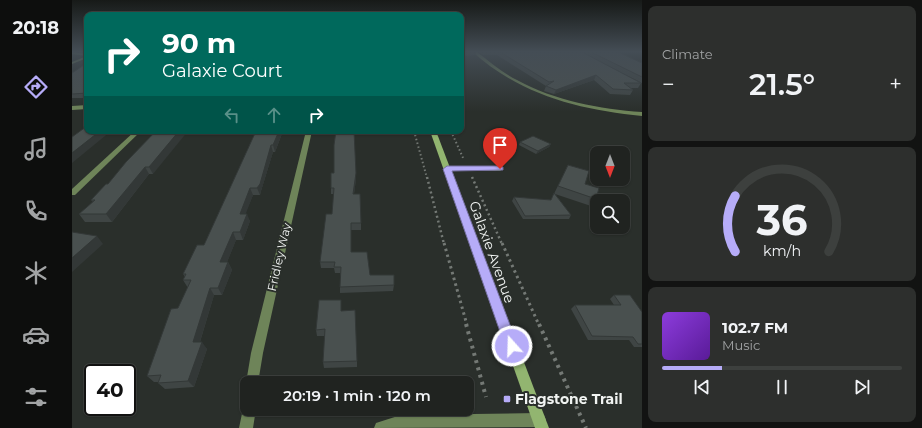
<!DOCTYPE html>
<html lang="en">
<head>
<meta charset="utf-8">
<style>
  :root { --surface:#202320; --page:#2d2f2d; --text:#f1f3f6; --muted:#a2a4a5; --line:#3d403e; --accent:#b6acf8 }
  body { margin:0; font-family:Montserrat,sans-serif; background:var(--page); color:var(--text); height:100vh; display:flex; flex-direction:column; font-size:15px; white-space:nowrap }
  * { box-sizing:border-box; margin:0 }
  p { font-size:13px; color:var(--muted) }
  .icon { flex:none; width:22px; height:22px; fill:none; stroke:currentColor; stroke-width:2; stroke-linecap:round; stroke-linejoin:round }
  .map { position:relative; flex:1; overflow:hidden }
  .drawer { display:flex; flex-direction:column; gap:6px; padding:6px; background:#121312; width:280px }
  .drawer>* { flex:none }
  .guide { position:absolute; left:12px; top:12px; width:380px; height:122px; border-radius:8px; box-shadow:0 1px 3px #0004,0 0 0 1px var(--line); background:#00695c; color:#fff; overflow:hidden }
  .needle { width:26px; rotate:180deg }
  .controls { position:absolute; left:518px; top:146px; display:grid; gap:8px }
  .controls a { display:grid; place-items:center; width:40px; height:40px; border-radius:8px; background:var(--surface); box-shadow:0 1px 3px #0004,0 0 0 1px var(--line); font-size:20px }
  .speed { position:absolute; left:12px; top:364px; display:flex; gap:8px; font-size:20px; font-weight:700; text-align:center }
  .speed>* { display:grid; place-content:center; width:52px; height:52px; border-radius:50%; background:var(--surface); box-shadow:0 1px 3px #0004,0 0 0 1px var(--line); line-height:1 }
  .speed .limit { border:2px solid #111; border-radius:6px; background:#fff; color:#111 }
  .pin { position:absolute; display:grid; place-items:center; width:34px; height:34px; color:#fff; margin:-41px -17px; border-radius:50% 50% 50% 0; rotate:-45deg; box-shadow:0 0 4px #0007 }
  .pin .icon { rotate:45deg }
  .me { position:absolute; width:44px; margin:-22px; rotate:340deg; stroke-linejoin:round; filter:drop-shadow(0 0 3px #0008) }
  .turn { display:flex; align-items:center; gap:14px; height:84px; padding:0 12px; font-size:18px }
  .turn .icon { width:52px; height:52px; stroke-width:2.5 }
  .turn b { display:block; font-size:28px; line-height:34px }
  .lanes { display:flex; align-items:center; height:38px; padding:0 12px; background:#0003; justify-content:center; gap:20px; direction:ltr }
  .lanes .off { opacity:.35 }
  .big { font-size:30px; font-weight:600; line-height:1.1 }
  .drawer .widget { flex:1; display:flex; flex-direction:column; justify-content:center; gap:6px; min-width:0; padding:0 14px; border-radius:8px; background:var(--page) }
  .drawer .dial { align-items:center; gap:0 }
  .dial svg { height:104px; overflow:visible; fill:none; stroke:var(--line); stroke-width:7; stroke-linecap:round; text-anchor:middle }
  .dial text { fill:var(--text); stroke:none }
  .song { display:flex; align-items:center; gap:12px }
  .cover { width:48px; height:48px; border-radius:6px; background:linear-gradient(135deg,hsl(270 70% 55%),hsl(270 70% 35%)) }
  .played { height:4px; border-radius:2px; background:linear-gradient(90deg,var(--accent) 25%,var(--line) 25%) }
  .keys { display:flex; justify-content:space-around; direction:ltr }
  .heat { display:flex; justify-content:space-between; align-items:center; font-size:22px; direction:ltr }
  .trip { position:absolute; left:168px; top:376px; width:234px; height:40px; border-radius:8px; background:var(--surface); box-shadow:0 1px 3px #0004,0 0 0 1px var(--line); font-weight:600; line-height:40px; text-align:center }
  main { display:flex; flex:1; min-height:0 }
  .tabs { display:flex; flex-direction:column; width:72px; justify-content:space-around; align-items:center; background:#0d0e0d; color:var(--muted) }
  .tabs .icon { width:28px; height:28px }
  .tabs .current { color:var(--accent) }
  .tabs b { font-size:18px; color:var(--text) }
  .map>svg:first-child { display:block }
</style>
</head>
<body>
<main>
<nav class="tabs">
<b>20:18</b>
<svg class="icon current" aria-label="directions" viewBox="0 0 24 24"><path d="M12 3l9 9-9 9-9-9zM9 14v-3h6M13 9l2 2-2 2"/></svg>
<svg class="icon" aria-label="music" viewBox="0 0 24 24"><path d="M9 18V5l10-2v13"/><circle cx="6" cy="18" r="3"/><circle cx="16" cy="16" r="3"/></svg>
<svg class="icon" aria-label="phone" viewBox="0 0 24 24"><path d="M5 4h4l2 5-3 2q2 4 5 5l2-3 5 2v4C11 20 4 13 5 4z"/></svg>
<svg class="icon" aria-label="climate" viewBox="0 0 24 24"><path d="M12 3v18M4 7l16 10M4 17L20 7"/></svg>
<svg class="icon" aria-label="car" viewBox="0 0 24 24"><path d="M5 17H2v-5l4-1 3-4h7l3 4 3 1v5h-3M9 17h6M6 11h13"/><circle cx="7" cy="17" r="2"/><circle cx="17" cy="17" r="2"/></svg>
<svg class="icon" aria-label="filters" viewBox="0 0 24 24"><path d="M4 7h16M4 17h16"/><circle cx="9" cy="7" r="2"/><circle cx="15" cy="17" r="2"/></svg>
</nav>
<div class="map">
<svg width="570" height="428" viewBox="0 0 570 428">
  <rect width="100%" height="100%" fill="#2a2f2b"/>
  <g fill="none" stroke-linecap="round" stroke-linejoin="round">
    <!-- path-far3 -->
    <g stroke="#747975" stroke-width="2" stroke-dasharray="1.5 2.5" stroke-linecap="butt">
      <polyline points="342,131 355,178"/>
      <polyline points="379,131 392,160"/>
    </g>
    <!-- path-far2 -->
    <g stroke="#747975" stroke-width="2.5" stroke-dasharray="2 3" stroke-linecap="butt">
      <polyline points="355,177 372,244"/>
      <polyline points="400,177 430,244"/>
    </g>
    <!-- path-far1 -->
    <g stroke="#747975" stroke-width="3" stroke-dasharray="2.5 3.5" stroke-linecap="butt">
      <polyline points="372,243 395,325"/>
      <polyline points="430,243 467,325"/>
    </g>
    <!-- path -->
    <g stroke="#747975" stroke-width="4" stroke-dasharray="3 4.5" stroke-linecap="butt">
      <polyline points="394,324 414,397"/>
      <polyline points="467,324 514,428"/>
    </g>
    <!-- street -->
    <g fill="#6e8459" fill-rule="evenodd">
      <polygon points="0,52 15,54 15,58 0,64 0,62 15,56 0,54"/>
      <path d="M 401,52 L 405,52 C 418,62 431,73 445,80 C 483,101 528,109 570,112 L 570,116 C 508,110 448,95 401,52 Z"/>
      <polygon points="15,105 15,109 0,110 0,106"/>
      <polygon points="63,131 69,131 3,195 0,195 0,189"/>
      <polygon points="234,131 240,131 191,353 186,383 175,383 175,386 174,383 179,353"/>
      <polygon points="375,167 428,167 431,169 428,171 373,170 373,168"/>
      <polygon points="175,403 175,409 184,409 181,428 167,428 172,404"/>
      <polygon points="467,413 472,415 474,420 472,425 467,427 302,428 304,423 329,415"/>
    </g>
    <!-- secondary -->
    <polygon fill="#92b570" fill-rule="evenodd" points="358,131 364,131 477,428 463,428"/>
  </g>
  <!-- wall -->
  <g fill="#3f4544">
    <polygon points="389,52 404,52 403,55 389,56"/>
    <polygon points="407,52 546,52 570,63 570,83 511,53 569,83 566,88 558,88 561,90 558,95 538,94 522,80 482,94 472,91 474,86 425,55 411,55"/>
    <polygon points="15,63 15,98 0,98 0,73"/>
    <polygon points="84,131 81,174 77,174 40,222 13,222 7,214 21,202 19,200 36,184"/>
    <polygon points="184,131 211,131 203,152 201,152 189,191 188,195 181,195 173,214 178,221 171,240 164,240 155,262 156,262 160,270 150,295 142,295 128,342 135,349 122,387 93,389 86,383 86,382 82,382 75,376 116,288 111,280 113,277 111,274 132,245"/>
    <polygon points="448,142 479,144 477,147 464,154 447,145"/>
    <polygon points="496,165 513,184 524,199 519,206 483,194 499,215 497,219 451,219 440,201 442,197 479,200"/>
    <polygon points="284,179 282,194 289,223 289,230 279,230 279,252 298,275 322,285 321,291 268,293 268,273 263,273 262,268 249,268 248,262 260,214 262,194 259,194 259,188"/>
    <polygon points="542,295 570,312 570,347 562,347 557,340 516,340 499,309 503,305 542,305 538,299"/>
    <polygon points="269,311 285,361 285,367 252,368 251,362 253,336 245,336 244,330"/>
  </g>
  <!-- shaded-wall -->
  <g fill="#333837">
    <polygon points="524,75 522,80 482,94 484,90"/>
    <polygon points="28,131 39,131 0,163 0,153"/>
    <polygon points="107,131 116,131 81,174 77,167"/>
    <polygon points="207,131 211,131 203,152 201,145"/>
    <polygon points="479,144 477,147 464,154 466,151"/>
    <polygon points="199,145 201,152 189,191 188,195 185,188"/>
    <polygon points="73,167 77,174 40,222 34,214"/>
    <polygon points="284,173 284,179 281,201 281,194"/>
    <polygon points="178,188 181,195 171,221 168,214"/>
    <polygon points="175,214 178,221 171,240 168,232"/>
    <polygon points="161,232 164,240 152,270 148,262"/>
    <polygon points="25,236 31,244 0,272 0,258"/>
    <polygon points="156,262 160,270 150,295 146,288"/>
    <polygon points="138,288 142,295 126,348 121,342"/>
    <polygon points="130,342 135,349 122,387 116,381"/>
  </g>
  <!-- building -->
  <g fill="#49504f" stroke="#333837">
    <polygon points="428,52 510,52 569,83 552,83 561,90 541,89 524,75 484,90 474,86 482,81 477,82"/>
    <polygon points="519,52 546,52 570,63 570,77"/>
    <polygon points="15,63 15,93 0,94 0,73"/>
    <polygon points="15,126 15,131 28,131 0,153 0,137"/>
    <polygon points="84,131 107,131 77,167 73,167 34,214 7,214 23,200 19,200 34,184 36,184 54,162"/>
    <polygon points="184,131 207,131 201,145 199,145 188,184 185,188 178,188 168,214 175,214 168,232 161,232 148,262 156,262 146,288 138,288 121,342 130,342 116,381 86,383 89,375 75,376 99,309 106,308 119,280 111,280 114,274 111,274 125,245 132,245"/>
    <polygon points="264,131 282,131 284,173 281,194 288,194 289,223 279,223 279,252 295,252 298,275 322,275 322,285 268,287 269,267 262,267 263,262 248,262 254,214 260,214 262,188 259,188 259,173 262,173 262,145"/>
    <polygon points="461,136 479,144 466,151 448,142"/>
    <polygon points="496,165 517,171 513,184 527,188 524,199 486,186"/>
    <polygon points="482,193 499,215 453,216 442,197 479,200"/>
    <polygon points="0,232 25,236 0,258"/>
    <polygon points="542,295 558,295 570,312 570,344 566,344 561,337 520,336 503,305 549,305"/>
    <polygon points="247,300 269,300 269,311 283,310 285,361 251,362 253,329 244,330"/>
  </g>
  <!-- sky -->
  <linearGradient id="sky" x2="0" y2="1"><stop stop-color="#171a18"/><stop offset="0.46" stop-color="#444d55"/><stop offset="1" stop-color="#444d55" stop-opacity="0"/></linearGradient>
  <rect width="570" height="112" fill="url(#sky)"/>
  <!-- route -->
  <polygon fill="#b6acf8" stroke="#7670a1" points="428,166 431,167 431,170 380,171 446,346 444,350 440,352 435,350 433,346 371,169 375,166"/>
  <!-- markers -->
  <rect fill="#b6acf8" stroke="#2a2f2b" stroke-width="1.5" x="431" y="395" width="8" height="8" rx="2"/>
  <g text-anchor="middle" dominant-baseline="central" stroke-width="4" stroke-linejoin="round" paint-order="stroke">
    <!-- street labels -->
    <g font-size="12" fill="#f1f4f2" stroke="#2a2f2b">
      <text transform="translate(207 257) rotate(-77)">Fridley Way</text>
    </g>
    <!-- near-street labels -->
    <g font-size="14" fill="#f1f4f2" stroke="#2a2f2b">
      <text transform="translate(420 252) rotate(70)">Galaxie Avenue</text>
    </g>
    <!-- near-poi labels -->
    <g font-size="14" font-weight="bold" fill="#f1f4f2" stroke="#2a2f2b" text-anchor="start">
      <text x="443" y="399">Flagstone Trail</text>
    </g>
  </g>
</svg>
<div class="controls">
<a><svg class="needle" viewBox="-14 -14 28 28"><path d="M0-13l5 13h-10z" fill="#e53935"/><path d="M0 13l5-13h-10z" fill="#a2a4a5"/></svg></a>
<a><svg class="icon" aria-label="search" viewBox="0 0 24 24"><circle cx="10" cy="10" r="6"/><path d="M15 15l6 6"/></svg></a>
</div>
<div class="speed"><div class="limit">40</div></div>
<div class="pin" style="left:428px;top:169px;background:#d93025"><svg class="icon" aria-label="arrive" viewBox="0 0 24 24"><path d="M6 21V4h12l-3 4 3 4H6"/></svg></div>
<svg class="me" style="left:440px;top:346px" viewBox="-20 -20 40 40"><circle r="17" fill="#b6acf8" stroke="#fff" stroke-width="3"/><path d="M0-11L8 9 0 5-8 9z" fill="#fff"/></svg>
<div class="trip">20:19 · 1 min · 120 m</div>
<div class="guide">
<div class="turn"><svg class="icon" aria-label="right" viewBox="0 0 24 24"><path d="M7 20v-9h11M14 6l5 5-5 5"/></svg><div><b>90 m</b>Galaxie Court</div></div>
<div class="lanes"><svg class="icon off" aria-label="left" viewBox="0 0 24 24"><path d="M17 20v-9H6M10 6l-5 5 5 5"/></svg><svg class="icon off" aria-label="ahead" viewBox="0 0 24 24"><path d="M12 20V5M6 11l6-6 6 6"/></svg><svg class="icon" aria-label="right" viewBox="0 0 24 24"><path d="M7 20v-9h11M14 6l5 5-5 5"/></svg></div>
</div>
</div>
<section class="drawer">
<div class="widget"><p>Climate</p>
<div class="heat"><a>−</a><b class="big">21.5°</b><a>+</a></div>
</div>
<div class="widget dial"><svg viewBox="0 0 100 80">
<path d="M14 69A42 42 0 1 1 86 69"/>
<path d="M14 69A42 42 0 0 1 14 26" stroke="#b6acf8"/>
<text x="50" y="56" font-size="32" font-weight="700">36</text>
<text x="50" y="72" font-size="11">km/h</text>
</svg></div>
<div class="widget">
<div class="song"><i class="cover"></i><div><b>102.7 FM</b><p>Music</p></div></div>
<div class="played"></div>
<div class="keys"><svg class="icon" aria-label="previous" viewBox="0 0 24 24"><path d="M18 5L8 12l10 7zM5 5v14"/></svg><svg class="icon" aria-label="pause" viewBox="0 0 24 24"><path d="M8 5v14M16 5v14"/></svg><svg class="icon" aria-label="next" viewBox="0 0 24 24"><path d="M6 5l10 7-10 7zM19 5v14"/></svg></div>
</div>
</section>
</main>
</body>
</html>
